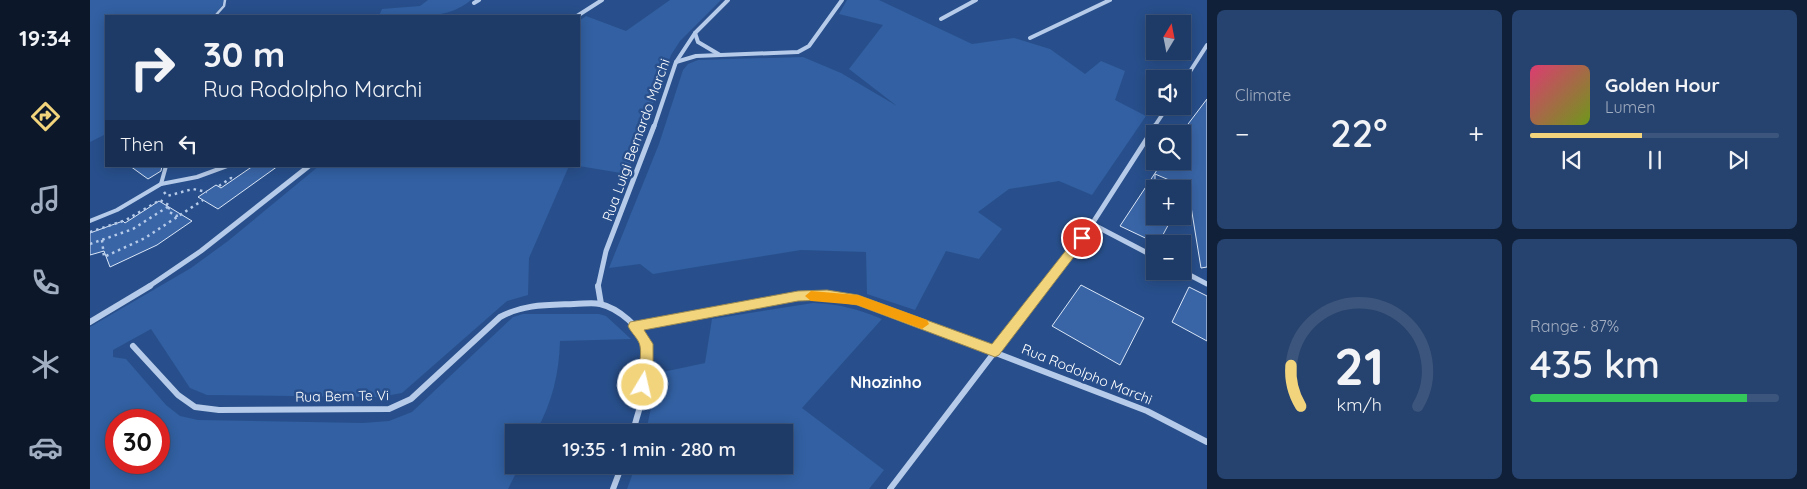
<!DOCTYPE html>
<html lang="en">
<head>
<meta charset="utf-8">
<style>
  :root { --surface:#1e3b68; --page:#26426e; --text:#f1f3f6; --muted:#a1adc0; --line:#3c557c; --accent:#f1d47c }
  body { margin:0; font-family:Quicksand,sans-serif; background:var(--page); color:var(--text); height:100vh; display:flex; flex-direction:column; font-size:19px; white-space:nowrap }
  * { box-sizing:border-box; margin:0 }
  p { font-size:16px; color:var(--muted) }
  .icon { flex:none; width:28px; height:28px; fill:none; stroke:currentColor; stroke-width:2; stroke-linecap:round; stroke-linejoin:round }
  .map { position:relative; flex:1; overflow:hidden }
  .drawer { display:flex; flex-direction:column; gap:10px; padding:10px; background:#102039; width:600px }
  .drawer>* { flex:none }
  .guide { position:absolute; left:15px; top:15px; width:475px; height:152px; border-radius:0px; box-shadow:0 2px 12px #0003,0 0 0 1px var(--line); background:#1e3b68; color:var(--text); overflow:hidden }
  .needle { width:32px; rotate:10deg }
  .buttons { position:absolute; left:1056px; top:15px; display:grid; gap:10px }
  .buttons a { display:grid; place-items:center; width:45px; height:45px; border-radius:0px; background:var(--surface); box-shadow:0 2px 12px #0003,0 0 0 1px var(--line); font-size:25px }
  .speed { position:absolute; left:15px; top:409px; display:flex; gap:10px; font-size:25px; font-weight:700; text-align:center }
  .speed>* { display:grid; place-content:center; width:65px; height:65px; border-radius:50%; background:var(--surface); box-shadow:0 2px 12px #0003,0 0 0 1px var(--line); line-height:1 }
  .speed .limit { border:8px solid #d22; background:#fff; color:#111 }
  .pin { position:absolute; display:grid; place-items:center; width:42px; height:42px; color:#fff; margin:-21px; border:2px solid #fff; border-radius:50%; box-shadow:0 1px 5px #0007 }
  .me { position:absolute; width:55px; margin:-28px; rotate:9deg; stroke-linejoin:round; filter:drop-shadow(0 0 4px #0008) }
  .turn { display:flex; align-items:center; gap:18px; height:105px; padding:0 15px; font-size:22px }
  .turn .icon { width:65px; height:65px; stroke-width:2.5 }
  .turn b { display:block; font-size:35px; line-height:42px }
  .then { display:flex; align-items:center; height:48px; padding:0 15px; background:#0003; gap:10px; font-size:19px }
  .big { font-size:38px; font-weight:600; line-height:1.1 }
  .drawer .card { flex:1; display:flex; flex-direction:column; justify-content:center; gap:8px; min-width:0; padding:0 18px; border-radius:8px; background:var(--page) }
  .drawer .dial { align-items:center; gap:0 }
  .dial svg { height:130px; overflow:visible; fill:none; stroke:var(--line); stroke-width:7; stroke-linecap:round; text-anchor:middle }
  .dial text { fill:var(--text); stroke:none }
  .song { display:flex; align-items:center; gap:15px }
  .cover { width:60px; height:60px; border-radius:8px; background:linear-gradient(135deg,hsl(340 70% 55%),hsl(80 70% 35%)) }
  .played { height:5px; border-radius:2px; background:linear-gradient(90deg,var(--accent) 45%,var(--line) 45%) }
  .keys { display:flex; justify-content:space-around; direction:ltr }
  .heat { display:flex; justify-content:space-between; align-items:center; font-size:28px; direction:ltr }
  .charge { height:8px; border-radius:4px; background:linear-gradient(90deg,#34c759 87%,var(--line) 0) }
  .drawer .tiles { flex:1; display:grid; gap:10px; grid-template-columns:repeat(2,1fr) }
  .trip { position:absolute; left:415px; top:424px; width:288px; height:50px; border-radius:0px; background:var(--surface); box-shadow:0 2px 12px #0003,0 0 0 1px var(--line); font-weight:600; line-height:50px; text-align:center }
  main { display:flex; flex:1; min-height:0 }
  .menu { display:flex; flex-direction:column; width:90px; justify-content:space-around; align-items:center; background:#0c182a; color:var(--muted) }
  .menu .icon { width:35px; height:35px }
  .menu .selected { color:var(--accent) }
  .menu b { font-size:22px; color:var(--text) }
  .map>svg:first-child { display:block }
</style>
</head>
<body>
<main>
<nav class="menu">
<b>19:34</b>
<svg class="icon selected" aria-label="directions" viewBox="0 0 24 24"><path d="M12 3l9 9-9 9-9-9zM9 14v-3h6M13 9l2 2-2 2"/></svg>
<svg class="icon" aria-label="music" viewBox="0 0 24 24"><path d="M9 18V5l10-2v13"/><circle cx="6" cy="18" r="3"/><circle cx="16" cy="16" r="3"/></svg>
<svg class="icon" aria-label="phone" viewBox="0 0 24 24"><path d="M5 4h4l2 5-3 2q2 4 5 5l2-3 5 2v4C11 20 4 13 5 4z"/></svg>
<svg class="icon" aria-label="climate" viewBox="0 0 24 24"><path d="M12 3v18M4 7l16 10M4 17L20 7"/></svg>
<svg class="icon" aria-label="car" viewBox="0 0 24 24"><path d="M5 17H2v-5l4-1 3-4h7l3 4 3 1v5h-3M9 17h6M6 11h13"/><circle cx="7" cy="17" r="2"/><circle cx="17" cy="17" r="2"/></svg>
</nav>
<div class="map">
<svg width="1117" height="489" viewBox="0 0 1117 489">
  <rect width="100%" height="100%" fill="#284f8b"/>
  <!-- green -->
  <g fill="#3260a2" fill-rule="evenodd">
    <polygon points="0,0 134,0 132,6 123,16 16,16 16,134 0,142"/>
    <path d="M 338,0 L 381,0 C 357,21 319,16 289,16 L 292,9 L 330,6 Z"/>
    <polygon points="580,0 631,0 590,41 581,55 537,174 489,166 489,21 496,16 536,31"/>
    <polygon points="757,0 789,0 882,44 924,38 960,49 995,74 1011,61 1035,71 1025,100 1056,116 1002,195 969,181 919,189 888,212 912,229 889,259 856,251 825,310 777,294 776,252 711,250 563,274 550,264 519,268 569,144 593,70 598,64 608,60 713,57 751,73 807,106 759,69 793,25 749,14"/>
    <path d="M 229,166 L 479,166 L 439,258 L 438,295 L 417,301 L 312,393 L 290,397 L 117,395 L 100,388 L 61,329 L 23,350 L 23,357 L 36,359 L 76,405 L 90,416 L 108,420 L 273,423 L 299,421 L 322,412 L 423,317 L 433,314 L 509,314 L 516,316 L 541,339 L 470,341 C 469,375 462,402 446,432 L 424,432 L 424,465 L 430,465 L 418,489 L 0,489 L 0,327 L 101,268 L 138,241 ZM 26,420 L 69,420 L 69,462 L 26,462 Z"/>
    <path d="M 723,303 C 749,304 768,309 792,319 L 712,408 L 794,470 L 779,489 L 537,489 L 546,465 L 694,465 L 694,432 L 556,432 L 568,373 L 615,363 L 622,319 Z"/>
  </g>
  <!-- building -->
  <g fill="#3965a7" stroke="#dae6f7">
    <polygon points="1117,99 1117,267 1111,268 1098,188 1065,174 1065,216 1083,216 1068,244 1030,226 1073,161 1092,161 1092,132"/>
    <polygon points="40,166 72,166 71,171 58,179"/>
    <polygon points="163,166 188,166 128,209 108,197 126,185 131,188"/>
    <polygon points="69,201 102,221 67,245 20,267 14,251 0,255 0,233 33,221 35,223"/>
    <polygon points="991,285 1054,318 1030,365 962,326"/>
    <polygon points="1099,287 1117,296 1117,341 1082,322"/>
  </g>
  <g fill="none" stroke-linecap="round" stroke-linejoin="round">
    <!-- path -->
    <g stroke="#b6cbe9" stroke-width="2.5" stroke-dasharray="2.5 4" stroke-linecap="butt">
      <polyline points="129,186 141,178 144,179"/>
      <polyline points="74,192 77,196 103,189 117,192"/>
      <polyline points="79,207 78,211 86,216 90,215"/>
      <polyline points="0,232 36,220 70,200 80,206"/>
      <polyline points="12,240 14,257 55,238 113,200"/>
      <polyline points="0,244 43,229 79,206"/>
    </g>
    <!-- service-far1 -->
    <polyline stroke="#b6cbe9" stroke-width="2.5" points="125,16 134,6 135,0"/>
    <!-- service -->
    <g stroke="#b6cbe9" stroke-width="4">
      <polyline points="71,184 76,166"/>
      <polyline points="0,221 27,210 71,184 107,177 137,166"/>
    </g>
    <!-- minor-far2 -->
    <g stroke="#b6cbe9" stroke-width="4">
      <polyline points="384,3 389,0"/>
      <polyline points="487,16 512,0"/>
      <polyline points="851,19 886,0"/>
      <polyline points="605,33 608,42 630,55"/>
      <polyline points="940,38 1020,0"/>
      <polyline points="586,62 606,56 708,52 719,46 752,0"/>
      <polyline points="1092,84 1117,45"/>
      <polyline points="564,127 586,62 605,33 638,0"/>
      <polyline points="1064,127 1078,106"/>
    </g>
    <!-- minor-far1 -->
    <g stroke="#b6cbe9" stroke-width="5">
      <polyline points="1002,224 1065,257"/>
      <polyline points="1092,271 1117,284"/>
      <polyline points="58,287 111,251 219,166"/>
      <polyline points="508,287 516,251 564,126"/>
      <polyline points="954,287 1002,224 1065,126"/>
    </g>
    <!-- minor -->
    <g stroke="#b6cbe9" stroke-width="6">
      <polyline points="508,286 511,304"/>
      <polyline points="0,322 60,286"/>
      <polyline points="544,326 708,296 737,295 768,300 1057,411 1117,442"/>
      <path d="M 43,346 L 88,395 L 105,407 L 129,410 L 299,409 L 321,399 L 410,317 C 434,304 457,305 484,304 C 493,304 502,302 510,304 C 528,308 552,328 557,346 C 564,373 549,406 543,432"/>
      <polyline points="523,489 532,465"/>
      <polyline points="800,489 955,286"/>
    </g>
  </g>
  <!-- route -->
  <path fill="#f1d47c" stroke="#9d8a51" d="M 992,234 L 996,235 L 996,241 L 909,355 L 905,357 L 767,305 L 737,300 L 708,301 L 554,330 L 563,344 L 563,369 L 558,389 L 553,391 L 548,389 C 544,379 553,359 550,346 C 549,339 541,333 538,326 L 540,322 L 708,291 L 737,290 L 768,295 L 902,344 L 988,235 Z"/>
  <!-- slow -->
  <polygon fill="#f59e0b" points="721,291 768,295 837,320 839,324 832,329 767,305 721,301 715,296"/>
  <g text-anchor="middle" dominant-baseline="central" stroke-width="5" stroke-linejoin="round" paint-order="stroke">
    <!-- street labels -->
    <g font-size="14" fill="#fff" stroke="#284f8b">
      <text transform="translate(546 140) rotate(-70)">Rua Luigi Bernardo Marchi</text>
      <text transform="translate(997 374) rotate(22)">Rua Rodolpho Marchi</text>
      <text transform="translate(252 396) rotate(-1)">Rua Bem Te Vi</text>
    </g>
    <!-- quarter labels -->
    <g font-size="16" font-weight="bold" fill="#fff" stroke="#284f8b">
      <text x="796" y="382">Nhozinho</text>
    </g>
  </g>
</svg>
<div class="buttons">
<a><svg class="needle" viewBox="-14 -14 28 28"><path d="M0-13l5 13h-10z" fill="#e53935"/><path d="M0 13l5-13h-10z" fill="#a1adc0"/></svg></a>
<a><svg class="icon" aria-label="sound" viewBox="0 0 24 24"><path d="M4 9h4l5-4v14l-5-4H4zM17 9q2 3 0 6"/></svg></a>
<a><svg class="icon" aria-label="search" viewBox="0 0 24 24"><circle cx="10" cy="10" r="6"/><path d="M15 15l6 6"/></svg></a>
<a>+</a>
<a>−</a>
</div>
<div class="speed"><div class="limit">30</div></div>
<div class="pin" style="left:992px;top:238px;background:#d93025"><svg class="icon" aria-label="arrive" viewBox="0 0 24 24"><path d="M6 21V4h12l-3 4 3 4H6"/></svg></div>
<svg class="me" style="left:553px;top:385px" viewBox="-20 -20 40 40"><circle r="17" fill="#f1d47c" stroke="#fff" stroke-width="3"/><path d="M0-11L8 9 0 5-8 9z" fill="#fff"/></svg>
<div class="trip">19:35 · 1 min · 280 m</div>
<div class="guide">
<div class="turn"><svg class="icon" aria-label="right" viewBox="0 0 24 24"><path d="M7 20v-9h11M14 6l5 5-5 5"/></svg><div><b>30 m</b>Rua Rodolpho Marchi</div></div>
<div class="then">Then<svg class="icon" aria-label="left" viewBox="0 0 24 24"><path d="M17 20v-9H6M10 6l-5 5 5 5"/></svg></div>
</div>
</div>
<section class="drawer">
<div class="tiles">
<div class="card"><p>Climate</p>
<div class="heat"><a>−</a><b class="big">22°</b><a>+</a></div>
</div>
<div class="card">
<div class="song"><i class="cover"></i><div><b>Golden Hour</b><p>Lumen</p></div></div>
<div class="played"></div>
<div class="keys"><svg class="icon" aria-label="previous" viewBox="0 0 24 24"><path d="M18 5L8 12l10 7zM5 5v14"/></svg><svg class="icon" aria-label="pause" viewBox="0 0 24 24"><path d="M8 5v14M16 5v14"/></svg><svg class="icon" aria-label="next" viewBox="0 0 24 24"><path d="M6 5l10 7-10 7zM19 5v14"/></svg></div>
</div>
<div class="card dial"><svg viewBox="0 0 100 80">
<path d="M14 69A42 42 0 1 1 86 69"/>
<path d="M14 69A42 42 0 0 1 8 44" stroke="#f1d47c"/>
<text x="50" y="56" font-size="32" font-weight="700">21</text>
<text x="50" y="72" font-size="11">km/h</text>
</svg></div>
<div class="card"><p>Range · 87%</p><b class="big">435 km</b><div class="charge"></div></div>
</div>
</section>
</main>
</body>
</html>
